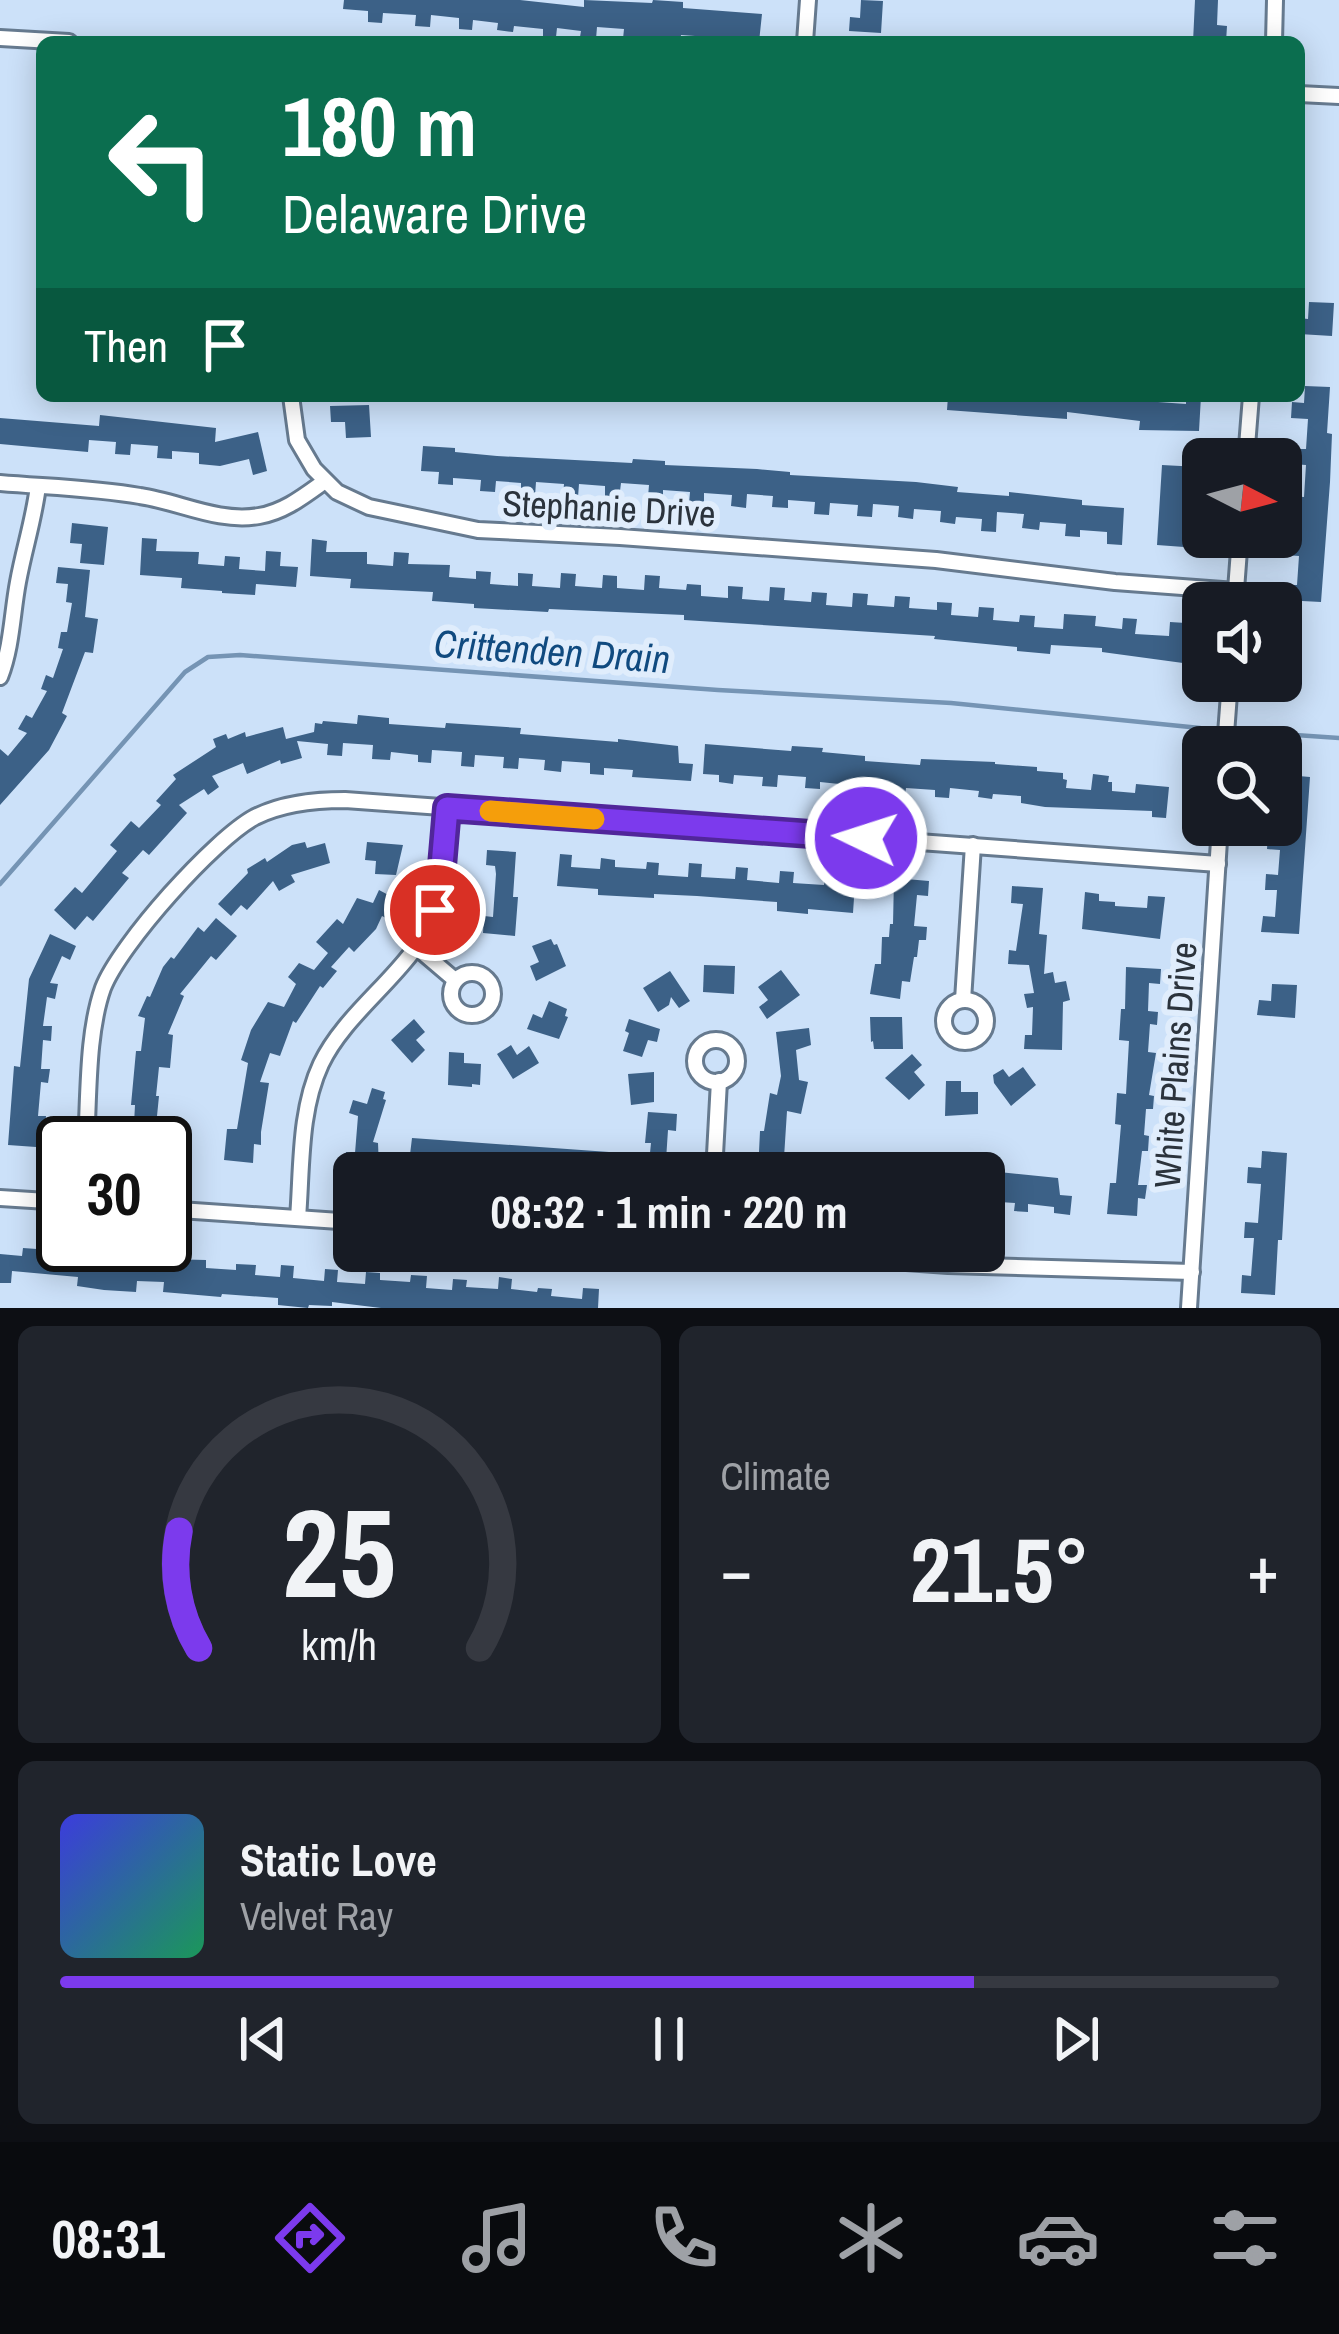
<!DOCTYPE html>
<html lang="en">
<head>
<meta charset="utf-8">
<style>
  :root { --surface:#171b24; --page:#20242c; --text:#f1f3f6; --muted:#9ea1a6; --line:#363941; --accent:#7c3aed }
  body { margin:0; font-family:"Archivo Narrow",sans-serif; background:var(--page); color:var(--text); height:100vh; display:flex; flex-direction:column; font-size:45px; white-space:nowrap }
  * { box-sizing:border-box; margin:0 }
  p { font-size:39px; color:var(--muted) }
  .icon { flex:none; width:66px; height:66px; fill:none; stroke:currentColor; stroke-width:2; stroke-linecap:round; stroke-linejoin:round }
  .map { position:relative; height:1308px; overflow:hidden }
  .details { display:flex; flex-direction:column; gap:18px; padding:18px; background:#0d0f14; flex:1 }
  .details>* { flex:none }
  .hud { position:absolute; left:36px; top:36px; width:1269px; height:366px; border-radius:18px; box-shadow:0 6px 30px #0003; background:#0b6e4f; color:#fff; overflow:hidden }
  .needle { width:78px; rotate:96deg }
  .controls { position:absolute; left:1182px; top:438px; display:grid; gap:24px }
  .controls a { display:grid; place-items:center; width:120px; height:120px; border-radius:18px; background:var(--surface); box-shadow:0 6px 30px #0003; font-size:60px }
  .speed { position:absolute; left:36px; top:1116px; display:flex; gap:24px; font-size:60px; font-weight:700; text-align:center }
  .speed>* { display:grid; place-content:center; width:156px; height:156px; border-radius:50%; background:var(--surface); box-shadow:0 6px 30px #0003; line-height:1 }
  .speed .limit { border:6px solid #111; border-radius:18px; background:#fff; color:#111 }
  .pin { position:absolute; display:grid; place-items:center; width:102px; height:102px; color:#fff; margin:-51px; border:6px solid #fff; border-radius:50%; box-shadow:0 3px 12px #0007 }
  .me { position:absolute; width:132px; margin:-66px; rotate:274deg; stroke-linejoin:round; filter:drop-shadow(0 0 9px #0008) }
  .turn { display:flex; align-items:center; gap:42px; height:252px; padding:0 48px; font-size:54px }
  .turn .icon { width:156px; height:156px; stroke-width:2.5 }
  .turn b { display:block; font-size:84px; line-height:102px }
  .then { display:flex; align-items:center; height:114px; padding:0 48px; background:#0003; gap:24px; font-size:45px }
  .big { font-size:90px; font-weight:800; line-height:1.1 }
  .details .card { flex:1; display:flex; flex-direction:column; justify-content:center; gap:18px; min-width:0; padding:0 42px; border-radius:18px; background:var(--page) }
  .details .dial { align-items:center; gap:0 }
  .dial svg { height:312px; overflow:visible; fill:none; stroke:var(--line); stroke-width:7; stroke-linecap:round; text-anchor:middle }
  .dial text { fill:var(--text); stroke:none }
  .song { display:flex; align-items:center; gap:36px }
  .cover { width:144px; height:144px; border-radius:18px; background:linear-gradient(135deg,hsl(240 70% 55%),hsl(150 70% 35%)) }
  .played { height:12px; border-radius:6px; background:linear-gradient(90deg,var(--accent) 75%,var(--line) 75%) }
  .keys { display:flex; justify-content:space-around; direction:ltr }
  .heat { display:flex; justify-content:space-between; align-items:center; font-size:66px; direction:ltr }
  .details .tiles { flex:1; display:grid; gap:18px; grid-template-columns:1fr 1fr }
  .card:last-child { grid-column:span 2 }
  .trip { position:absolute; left:333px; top:1152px; width:672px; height:120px; border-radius:18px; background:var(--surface); box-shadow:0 6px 30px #0003; font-weight:800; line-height:120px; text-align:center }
  .tabs { display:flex; height:192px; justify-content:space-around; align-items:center; background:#090b0e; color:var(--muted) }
  .tabs .icon { width:84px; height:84px }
  .tabs .selected { color:var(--accent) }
  .tabs b { font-size:54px; color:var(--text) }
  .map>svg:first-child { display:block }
</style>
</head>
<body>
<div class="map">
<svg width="1339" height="1308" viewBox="0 0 1339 1308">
  <rect width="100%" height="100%" fill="#cce1f9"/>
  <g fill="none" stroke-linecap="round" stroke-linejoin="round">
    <!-- stream -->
    <g stroke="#7594b4" stroke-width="4.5">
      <polyline points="1251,732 1339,738"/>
      <polyline points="0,884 185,672 208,657 240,655 718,690 951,703 1200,728"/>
    </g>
  </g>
  <!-- building -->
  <g fill="#3c6187">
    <polygon points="344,0 520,0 584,7 584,0 652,3 653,0 683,2 683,8 762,14 759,42 709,42 709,37 681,35 680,42 671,42 623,39 624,29 597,27 596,39 580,37 581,31 557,28 556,37 543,36 543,29 514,26 513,32 497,30 498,23 473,20 472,30 459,29 459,18 431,15 430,27 415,26 416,15 383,13 382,23 368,22 368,11 343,9"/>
    <polygon points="861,0 883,1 881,33 849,31 850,17 860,18"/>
    <polygon points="1195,0 1218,0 1217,25 1227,26 1226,42 1193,42"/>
    <polygon points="1309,302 1334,303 1332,336 1299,334 1299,318 1308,319"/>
    <polygon points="1305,386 1330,387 1327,433 1332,434 1330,482 1321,602 1283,600 1284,585 1297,585 1299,556 1285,555 1286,540 1299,541 1301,512 1290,512 1291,496 1304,497 1306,465 1292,464 1293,449 1306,449 1308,419 1291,418 1292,402 1304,403"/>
    <polygon points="948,396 1159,396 1158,402 1186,404 1186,396 1201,396 1199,431 1139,430 1140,421 1067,412 1067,419 947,410"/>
    <polygon points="369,405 371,437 346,438 345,422 331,422 330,406"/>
    <polygon points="100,415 216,428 215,442 258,432 267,471 253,475 249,459 220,466 199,464 199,453 172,451 172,459 157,458 158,446 131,444 130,455 115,454 116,442 89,440 88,452 0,444 0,418 99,426"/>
    <polygon points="423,446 455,448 455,452 497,456 632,463 633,459 665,461 665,465 757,469 790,472 790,475 916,482 958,487 957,492 1009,496 1009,492 1082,500 1082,505 1124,508 1122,545 1107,544 1107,532 1080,530 1080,537 1065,536 1066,524 1040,522 1039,530 1022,528 1024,514 997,512 996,532 981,531 982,519 956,517 955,524 940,522 941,511 914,509 913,519 898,517 899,506 873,504 872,517 857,516 858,505 830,503 829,515 814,514 815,502 788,500 788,508 772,507 773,496 747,494 746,508 731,506 732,495 704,493 704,505 689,504 690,492 663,490 663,498 648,497 649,485 621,483 619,499 605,498 605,486 579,484 578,497 563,496 564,484 536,482 535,496 521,494 521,483 496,481 495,492 480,491 481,480 453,478 453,485 438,484 439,472 421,471"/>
    <polygon points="1162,465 1199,467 1197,485 1187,485 1185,514 1196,515 1195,533 1185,532 1184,547 1157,545"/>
    <polygon points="72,523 108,527 104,565 80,563 82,544 70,543"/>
    <polygon points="142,538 157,539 156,551 199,552 198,564 224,566 225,556 240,557 239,569 265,571 266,551 281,552 280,566 298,567 296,587 256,584 255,595 222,593 222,591 181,588 182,578 140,575"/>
    <polygon points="312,539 327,541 326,552 367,552 367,564 393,566 394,552 409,553 408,564 450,565 449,577 476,579 476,571 491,572 490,584 518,586 518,573 533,574 532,586 560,588 561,573 576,574 575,586 602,588 603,575 617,576 617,588 644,590 645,575 660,576 659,588 686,590 687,584 701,585 701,596 728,598 728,586 743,587 742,599 769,601 770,587 785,588 784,600 811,602 812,592 827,593 826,605 852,607 853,593 868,594 867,605 894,607 895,596 910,597 909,608 937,610 937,602 952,603 951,615 978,617 979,607 994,608 993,620 1019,622 1020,615 1035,616 1034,627 1063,629 1064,614 1096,616 1095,626 1122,629 1123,618 1137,619 1135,634 1169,636 1170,622 1186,623 1183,663 1102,652 1102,648 1051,645 1050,654 1017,651 1017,647 934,639 935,636 684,620 684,615 549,609 548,612 474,608 474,604 432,601 433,592 350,588 351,579 310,576"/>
    <polygon points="58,567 90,570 85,617 98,619 93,653 85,652 62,713 67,716 49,750 0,805 0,749 8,756 27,733 18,729 26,715 32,718 47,691 41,689 46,675 53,678 63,649 58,648 61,632 67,632 72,603 66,602 68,584 56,583"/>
    <polygon points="358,715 389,718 389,724 445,728 446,723 521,728 520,734 618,742 618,739 678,746 679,763 693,764 691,781 632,777 633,770 604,768 604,775 590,774 590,763 562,761 561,772 544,770 545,760 519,758 518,769 503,768 504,757 475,755 474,767 461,766 462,752 432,750 431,763 418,762 418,755 391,752 390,760 372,759 373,745 343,743 342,756 327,755 328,744 297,741 302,758 281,764 280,760 247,774 243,763 212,776 219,787 208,795 204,789 179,805 187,813 149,855 143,850 122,873 129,878 93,921 87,916 75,930 54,910 75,887 82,893 117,851 110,845 131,821 139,828 161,805 156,801 176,779 173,775 216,747 213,739 226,734 228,739 245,732 246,737 283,727 286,739 314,732 315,723 322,724 323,721 357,724"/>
    <polygon points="705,744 791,751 792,746 823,748 822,752 865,756 865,761 920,765 921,759 995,762 995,764 1037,767 1037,771 1063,773 1063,779 1067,780 1066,788 1091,790 1093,774 1109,776 1108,782 1112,782 1112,791 1135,793 1136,784 1169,787 1166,818 1152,817 1152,811 1045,807 1021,803 1021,796 993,794 992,799 978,797 979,791 950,788 949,798 935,797 935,790 906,788 905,796 891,794 892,789 863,787 863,793 848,792 849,785 820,782 820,789 805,788 806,777 778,775 777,787 762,786 763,777 734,775 733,784 719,782 719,775 703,774"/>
    <polygon points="1287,775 1310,777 1299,934 1261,932 1263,916 1275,917 1277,890 1265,890 1266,874 1278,875 1280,850 1267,849 1268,833 1280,834 1281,791 1286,791"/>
    <polygon points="305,842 307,848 325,843 330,863 291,875 295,882 279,891 273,881 247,910 241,905 231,916 218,904 248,873 247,869 265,858 267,862 292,845"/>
    <polygon points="367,842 403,845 396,875 375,874 376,861 365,860"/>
    <polygon points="487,850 516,852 513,897 518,897 515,936 483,933 484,916 493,917 496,874 495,866 486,865"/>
    <polygon points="560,854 572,855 571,867 600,869 601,858 615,860 615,867 646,869 647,862 659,863 658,875 688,877 689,863 702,864 701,877 735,879 736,867 748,868 747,880 779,883 780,871 794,872 793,883 824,885 825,873 839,874 839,881 855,883 853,913 808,909 808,914 777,911 777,902 697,896 654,894 654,898 598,895 598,889 557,886"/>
    <polygon points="894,878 929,881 928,896 917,895 914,926 927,927 926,940 919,940 917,957 914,957 910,982 902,981 900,999 870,994 875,964 881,964 882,937 889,937 890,924 893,924"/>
    <polygon points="1012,886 1043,888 1039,934 1047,935 1044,974 1053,972 1055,983 1066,981 1070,1000 1063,1002 1062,1050 1024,1049 1025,1035 1032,1035 1033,1007 1027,1008 1024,994 1034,993 1029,965 1008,964 1009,950 1016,951 1023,904 1011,903"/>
    <polygon points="379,890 396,899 386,918 382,916 376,929 354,952 349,947 331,967 337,971 323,988 320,986 296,1023 293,1021 280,1056 270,1053 260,1082 269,1083 261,1132 261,1145 254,1144 253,1163 224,1160 227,1129 237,1129 248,1063 241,1060 251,1030 268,1002 284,1007 296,984 288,977 299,963 314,970 328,953 316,942 337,919 343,924 357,898 373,903"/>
    <polygon points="1085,892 1099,894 1099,901 1115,902 1115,906 1147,908 1148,896 1165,897 1160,939 1082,929"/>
    <polygon points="216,918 237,936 216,960 211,956 180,994 184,996 168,1034 173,1035 170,1068 159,1067 156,1096 159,1096 157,1116 162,1116 160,1143 133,1143 135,1105 131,1105 136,1051 141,1051 145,1018 138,1016 147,996 150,997 163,967 171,957 174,959 198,927 204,932"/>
    <polygon points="50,934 76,946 70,960 62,956 50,983 58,984 55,999 47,997 43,1026 52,1026 51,1041 43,1040 41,1069 50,1069 48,1083 41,1082 38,1116 46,1116 45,1130 38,1129 36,1147 8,1145 14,1066 20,1067 29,979"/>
    <polygon points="551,939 554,945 557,944 566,966 536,981 530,966 539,962 532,946"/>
    <polygon points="704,965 735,966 734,994 703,992"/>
    <polygon points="1126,967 1161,969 1160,984 1149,983 1148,1011 1158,1012 1157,1025 1150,1024 1148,1052 1156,1053 1149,1095 1154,1096 1153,1109 1146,1109 1144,1135 1149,1136 1148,1151 1142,1151 1138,1185 1147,1185 1145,1199 1138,1198 1137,1216 1107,1214 1110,1183 1116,1183 1121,1125 1115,1124 1117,1093 1126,1094 1129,1041 1119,1040 1121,1009 1125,1009"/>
    <polygon points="781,970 800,995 767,1019 759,1007 768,1000 758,987"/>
    <polygon points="670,971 690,1001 679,1008 671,997 669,1005 658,1012 643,988"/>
    <polygon points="1272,984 1297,985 1295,1018 1257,1015 1259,1000 1271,1001"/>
    <polygon points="549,1001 567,1009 565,1016 568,1017 559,1039 527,1029 533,1014 542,1018"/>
    <polygon points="870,1017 902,1017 903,1049 874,1049 873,1041 871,1042"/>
    <polygon points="414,1019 425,1032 416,1040 425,1050 412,1063 391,1040"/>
    <polygon points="629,1019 660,1029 657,1042 648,1040 642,1057 623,1051 629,1033 625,1031"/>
    <polygon points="809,1028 811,1045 796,1050 799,1080 808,1082 801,1114 787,1111 783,1173 765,1173 767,1152 759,1152 760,1131 764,1131 770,1093 777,1095 781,1076 776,1032"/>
    <polygon points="511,1045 517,1055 529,1046 539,1063 513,1079 497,1054"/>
    <polygon points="449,1052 464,1053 464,1063 481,1064 480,1085 472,1084 472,1087 448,1085"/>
    <polygon points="912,1054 922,1065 914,1072 925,1085 909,1100 885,1078"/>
    <polygon points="1023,1067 1036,1085 1011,1106 994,1083 993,1075 1003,1069 1009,1077"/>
    <polygon points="654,1072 654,1102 631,1105 628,1074"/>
    <polygon points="946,1081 961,1081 961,1092 978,1092 978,1114 945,1116"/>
    <polygon points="372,1088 385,1092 383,1099 386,1100 373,1142 378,1143 379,1168 345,1166 346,1152 355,1153 358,1116 349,1113 353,1100 367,1104"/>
    <polygon points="648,1112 677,1114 676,1131 668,1130 666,1160 675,1160 674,1173 648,1173 651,1143 645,1143"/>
    <polygon points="412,1138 609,1152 607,1173 508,1173 508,1170 482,1168 482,1173 466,1173 466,1167 440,1164 439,1173 422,1173 422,1164 409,1163"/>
    <polygon points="1262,1151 1287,1153 1282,1240 1278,1240 1275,1295 1241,1293 1242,1275 1251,1276 1254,1238 1244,1238 1245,1222 1258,1223 1261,1184 1247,1183 1248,1167 1261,1168"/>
    <polygon points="999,1172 1058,1178 1060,1195 1072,1196 1070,1215 1054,1213 1054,1207 1028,1204 1028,1212 1014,1211 1015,1203 984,1201 984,1177 999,1178"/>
    <polygon points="23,1248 120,1255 119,1263 148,1264 149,1255 164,1256 164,1259 206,1260 206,1268 236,1270 236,1264 256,1265 255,1275 280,1277 281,1265 294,1266 293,1278 324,1281 325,1269 338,1270 337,1282 365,1284 366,1272 380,1273 380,1280 410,1282 411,1275 427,1276 426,1288 452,1290 453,1279 467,1280 466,1287 498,1289 499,1277 512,1279 511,1289 537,1292 538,1288 552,1289 551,1296 582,1299 583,1288 599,1289 598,1308 381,1308 332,1302 332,1306 309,1305 308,1308 278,1305 278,1298 222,1294 221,1297 163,1292 164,1282 137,1281 136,1292 104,1290 77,1286 78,1277 12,1271 11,1283 0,1283 0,1254 22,1256"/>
  </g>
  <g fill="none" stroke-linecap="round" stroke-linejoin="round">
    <!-- street casing -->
    <g stroke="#667a8f" stroke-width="20">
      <g id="street">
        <polyline points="0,38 69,42"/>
        <polyline points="805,42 808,0"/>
        <polyline points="1274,42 1275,0"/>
        <polyline points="1299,94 1339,96"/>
        <polyline points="291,396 297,440 314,469 337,492 369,507 478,530 620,537 936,560 1115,582 1236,591"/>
        <polyline points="1246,459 1251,396"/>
        <path d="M 0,483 C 47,487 94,488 140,496 C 180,502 218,523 259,516 C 284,512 304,496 325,481"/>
        <polyline points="1235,603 1240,537"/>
        <path d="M 0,677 C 12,646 12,614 18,582 C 24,549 34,519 38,486"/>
        <polyline points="1225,747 1230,681"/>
        <polyline points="415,946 455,980"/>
        <circle cx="472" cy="994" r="21"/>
        <polyline points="963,1000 973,845"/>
        <circle cx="965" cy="1021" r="21"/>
        <circle cx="716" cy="1061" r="21"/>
        <path d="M 86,1143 C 89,1095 87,1033 103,988 C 120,944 214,839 255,817 C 283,803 314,800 345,800 L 1218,864"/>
        <polyline points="714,1173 719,1081"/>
        <polyline points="0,1198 63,1202"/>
        <polyline points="165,1209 354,1222"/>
        <path d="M 298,1218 C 302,1168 299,1111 321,1064 C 348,1007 416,969 436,909 C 446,878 444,841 447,808"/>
        <polyline points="752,1251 948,1265 1192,1272"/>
        <polyline points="1189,1308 1220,825"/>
      </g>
    </g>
    <!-- street -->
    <use href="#street" stroke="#fff" stroke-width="14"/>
  </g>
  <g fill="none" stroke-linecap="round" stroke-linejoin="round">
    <!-- route casing -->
    <g stroke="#51269a" stroke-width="30">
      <polyline id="route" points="435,910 440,889 447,808 866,838"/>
    </g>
    <!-- route -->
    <use href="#route" stroke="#7c3aed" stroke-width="21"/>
    <!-- slow -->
    <polyline stroke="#f59e0b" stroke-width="21" points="490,811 594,819"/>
  </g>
  <g text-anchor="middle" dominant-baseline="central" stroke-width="12" stroke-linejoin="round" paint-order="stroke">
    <!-- street labels -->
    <g font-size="36" fill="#2b333c" stroke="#e0edfc">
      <text transform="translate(609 508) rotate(3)">Stephanie Drive</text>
      <text transform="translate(1175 1065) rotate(-86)">White Plains Drive</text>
    </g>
    <!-- water labels -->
    <g font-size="39" font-style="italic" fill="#104a7f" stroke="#e0edfc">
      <text transform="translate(552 651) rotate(4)">Crittenden Drain</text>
    </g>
  </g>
</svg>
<div class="controls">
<a><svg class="needle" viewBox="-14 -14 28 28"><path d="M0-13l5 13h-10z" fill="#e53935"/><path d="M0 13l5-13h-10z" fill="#9ea1a6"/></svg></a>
<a><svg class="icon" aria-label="sound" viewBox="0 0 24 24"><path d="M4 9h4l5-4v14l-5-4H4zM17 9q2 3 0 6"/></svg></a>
<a><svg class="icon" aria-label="search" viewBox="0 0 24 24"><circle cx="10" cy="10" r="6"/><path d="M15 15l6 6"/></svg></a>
</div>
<div class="speed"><div class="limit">30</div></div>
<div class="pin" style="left:435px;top:910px;background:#d93025"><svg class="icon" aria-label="arrive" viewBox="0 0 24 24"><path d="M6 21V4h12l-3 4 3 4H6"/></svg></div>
<svg class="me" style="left:866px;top:838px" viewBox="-20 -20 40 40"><circle r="17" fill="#7c3aed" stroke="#fff" stroke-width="3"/><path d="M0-11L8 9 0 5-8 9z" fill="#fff"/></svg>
<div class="trip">08:32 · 1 min · 220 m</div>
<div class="hud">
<div class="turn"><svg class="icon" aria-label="left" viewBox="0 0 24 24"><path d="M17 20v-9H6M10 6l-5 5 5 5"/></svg><div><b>180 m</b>Delaware Drive</div></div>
<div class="then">Then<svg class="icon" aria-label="arrive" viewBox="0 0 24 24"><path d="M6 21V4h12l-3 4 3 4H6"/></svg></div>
</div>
</div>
<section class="details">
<div class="tiles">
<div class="card dial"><svg viewBox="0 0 100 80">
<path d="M14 69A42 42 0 1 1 86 69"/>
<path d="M14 69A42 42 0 0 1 9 39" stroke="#7c3aed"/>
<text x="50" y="56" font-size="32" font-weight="700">25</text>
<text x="50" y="72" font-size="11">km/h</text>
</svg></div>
<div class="card"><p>Climate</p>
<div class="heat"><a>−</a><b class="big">21.5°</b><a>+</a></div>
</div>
<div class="card">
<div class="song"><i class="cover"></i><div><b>Static Love</b><p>Velvet Ray</p></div></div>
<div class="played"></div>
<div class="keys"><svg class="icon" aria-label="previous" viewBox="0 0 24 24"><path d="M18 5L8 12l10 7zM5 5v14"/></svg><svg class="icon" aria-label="pause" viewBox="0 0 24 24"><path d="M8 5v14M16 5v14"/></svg><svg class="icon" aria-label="next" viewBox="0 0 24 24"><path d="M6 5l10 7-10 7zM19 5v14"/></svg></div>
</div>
</div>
</section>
<nav class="tabs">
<b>08:31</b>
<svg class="icon selected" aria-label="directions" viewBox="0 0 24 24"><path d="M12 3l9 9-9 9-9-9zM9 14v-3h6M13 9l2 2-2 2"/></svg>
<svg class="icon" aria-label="music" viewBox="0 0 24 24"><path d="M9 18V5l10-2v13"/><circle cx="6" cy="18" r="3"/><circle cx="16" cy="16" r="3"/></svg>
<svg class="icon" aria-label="phone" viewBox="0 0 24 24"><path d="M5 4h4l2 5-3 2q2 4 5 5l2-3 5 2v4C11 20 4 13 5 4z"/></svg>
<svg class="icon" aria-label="climate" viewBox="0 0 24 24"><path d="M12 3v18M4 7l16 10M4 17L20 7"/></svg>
<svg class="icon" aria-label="car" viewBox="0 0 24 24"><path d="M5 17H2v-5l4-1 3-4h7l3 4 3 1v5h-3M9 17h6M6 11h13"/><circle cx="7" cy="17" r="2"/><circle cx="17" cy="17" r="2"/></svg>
<svg class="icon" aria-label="filters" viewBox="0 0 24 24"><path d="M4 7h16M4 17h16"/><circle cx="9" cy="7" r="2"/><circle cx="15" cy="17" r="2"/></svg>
</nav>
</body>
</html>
